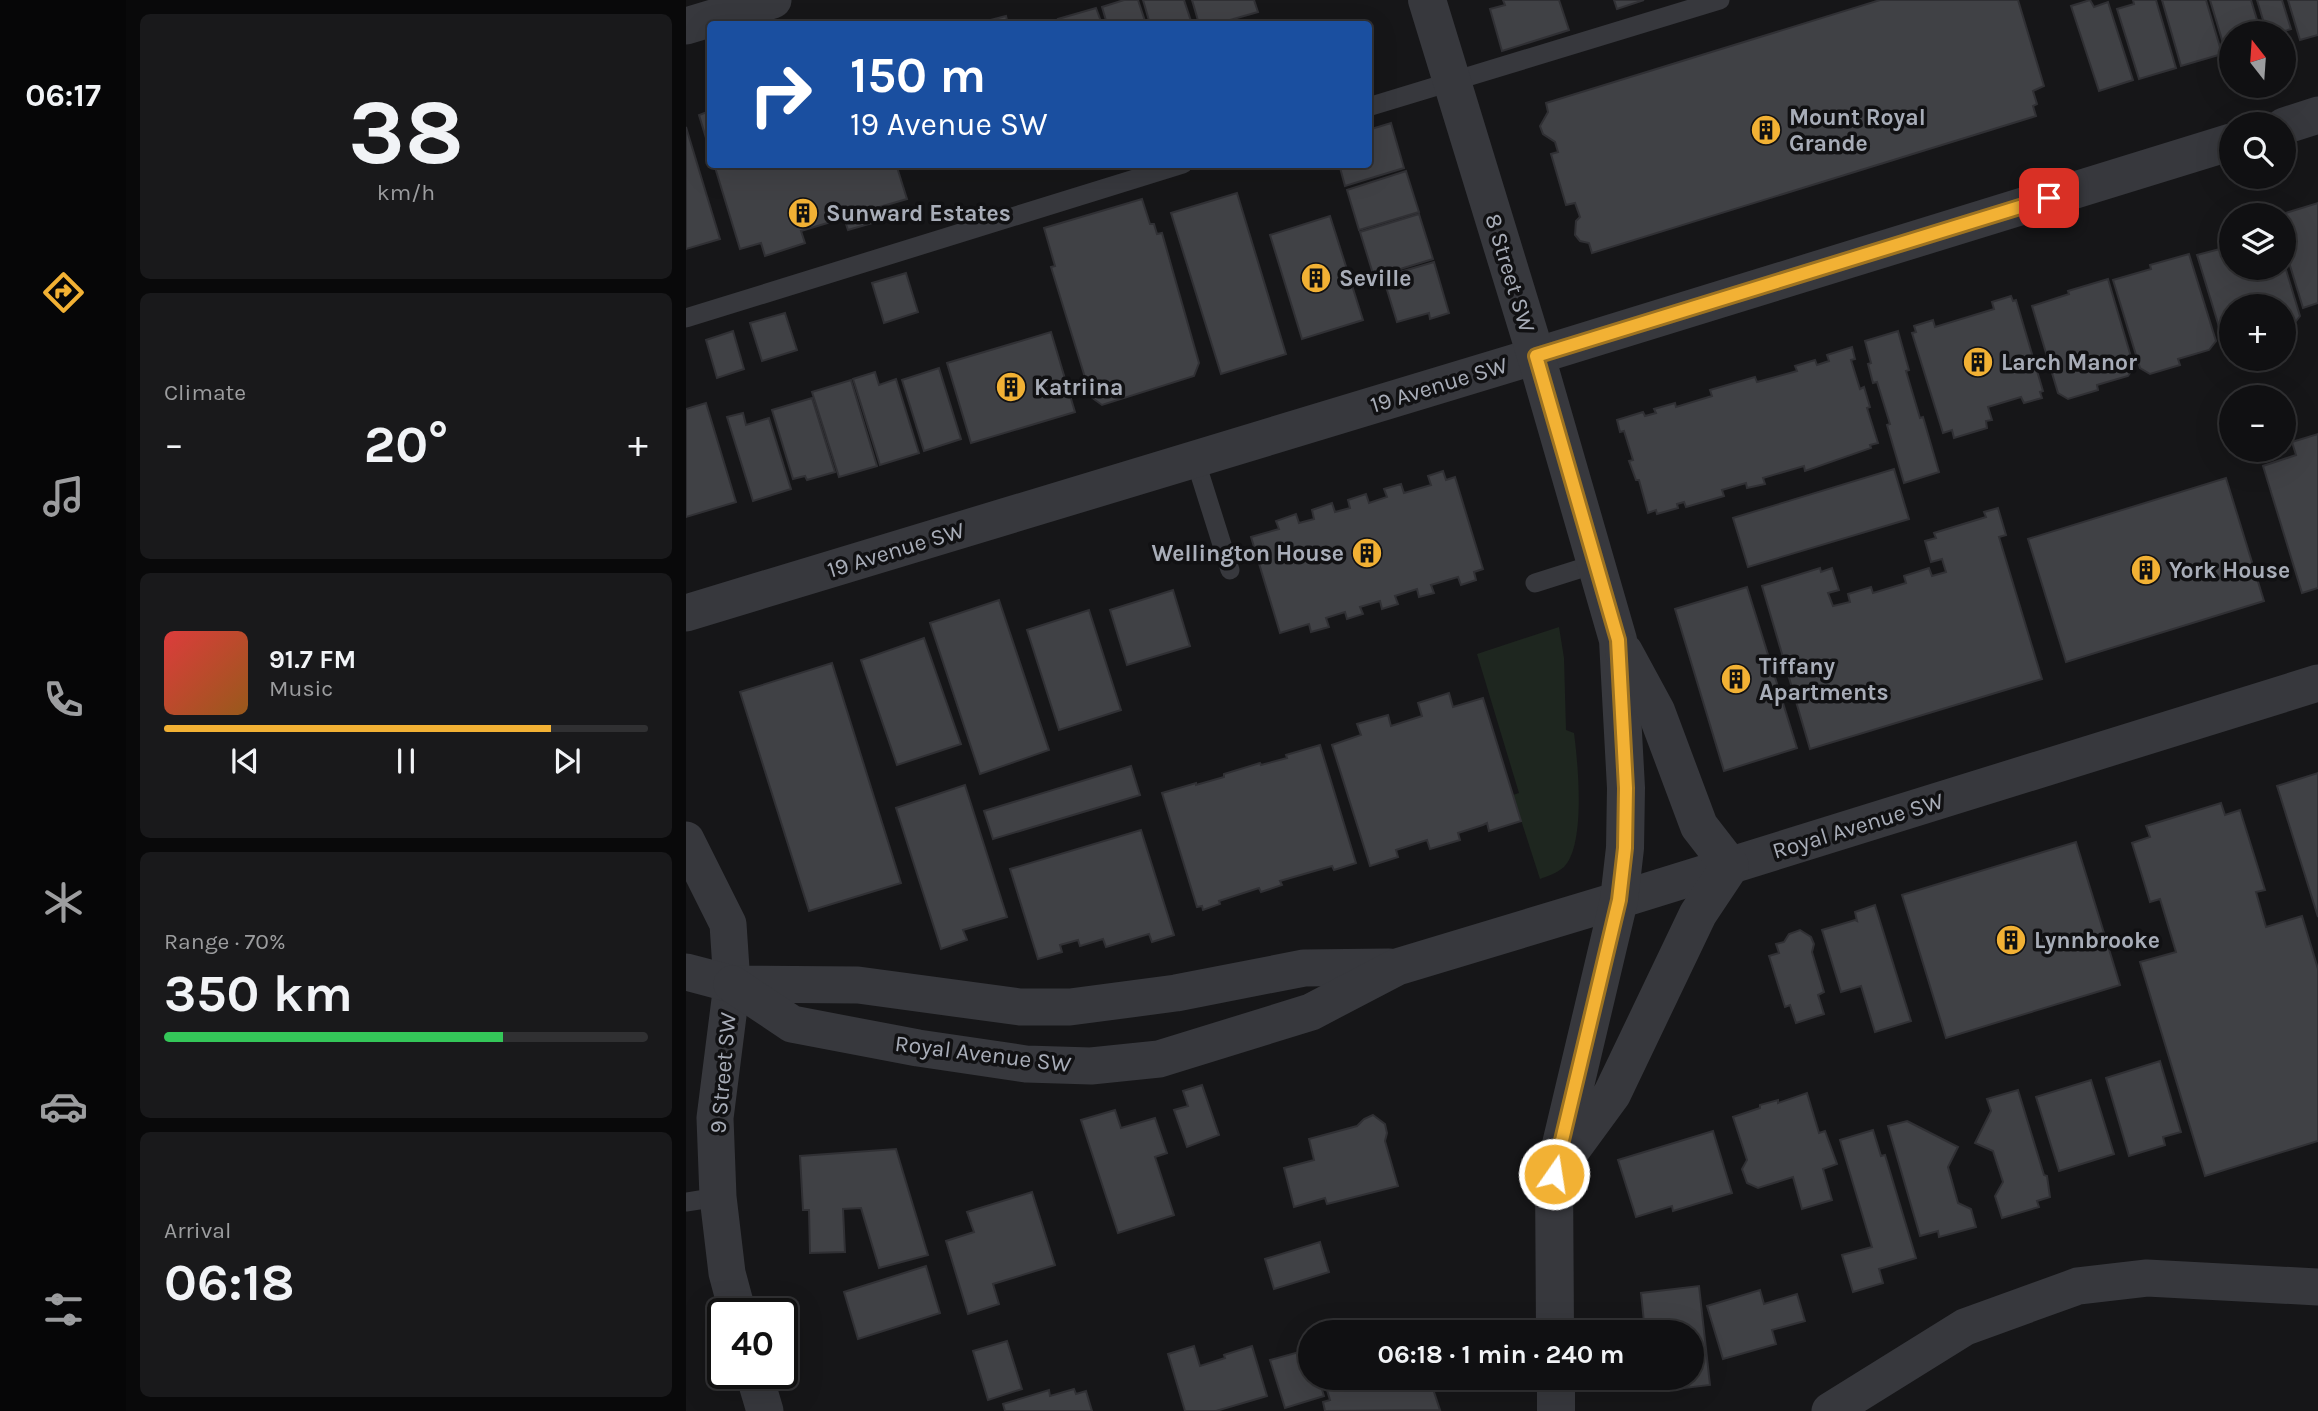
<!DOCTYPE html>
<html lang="en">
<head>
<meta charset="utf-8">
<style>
  :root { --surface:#101012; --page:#19191b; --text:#f1f3f6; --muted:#9c9d9f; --line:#303032; --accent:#f2b134 }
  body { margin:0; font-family:Karla,sans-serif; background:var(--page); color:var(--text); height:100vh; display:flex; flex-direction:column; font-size:26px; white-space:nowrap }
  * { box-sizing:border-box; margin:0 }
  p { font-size:23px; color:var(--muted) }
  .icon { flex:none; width:38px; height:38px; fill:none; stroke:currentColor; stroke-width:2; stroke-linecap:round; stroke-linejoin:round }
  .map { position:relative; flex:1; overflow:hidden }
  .side { display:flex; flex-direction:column; gap:14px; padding:14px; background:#09090a; width:560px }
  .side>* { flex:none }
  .guide { position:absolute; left:21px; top:21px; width:665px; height:147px; border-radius:7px; box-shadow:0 7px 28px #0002,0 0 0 2px var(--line); background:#1a4fa0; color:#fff; overflow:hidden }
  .needle { width:46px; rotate:343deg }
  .tools { position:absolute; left:1533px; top:21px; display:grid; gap:14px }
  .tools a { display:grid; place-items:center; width:77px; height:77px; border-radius:50%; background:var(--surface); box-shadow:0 7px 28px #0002,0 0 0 2px var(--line); font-size:35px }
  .speed { position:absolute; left:21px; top:1298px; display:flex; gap:14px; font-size:35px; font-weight:700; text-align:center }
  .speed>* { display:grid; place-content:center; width:91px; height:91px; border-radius:50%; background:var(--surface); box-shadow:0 7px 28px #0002,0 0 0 2px var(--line); line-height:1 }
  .speed .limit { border:4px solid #111; border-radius:10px; background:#fff; color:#111 }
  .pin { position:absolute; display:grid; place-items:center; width:60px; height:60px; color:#fff; margin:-30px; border-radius:14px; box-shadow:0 4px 10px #0006 }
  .me { position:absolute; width:77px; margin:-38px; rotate:13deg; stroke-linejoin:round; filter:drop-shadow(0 0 5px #0008) }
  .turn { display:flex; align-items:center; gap:24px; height:147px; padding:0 28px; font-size:32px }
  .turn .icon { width:91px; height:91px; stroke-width:2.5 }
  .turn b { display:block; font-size:49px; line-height:60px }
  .big { font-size:52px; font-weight:700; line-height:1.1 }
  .side .tile { flex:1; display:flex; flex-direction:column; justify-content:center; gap:10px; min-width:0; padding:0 24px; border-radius:10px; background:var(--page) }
  .side .dial { align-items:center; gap:0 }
  .dial b { font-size:91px; line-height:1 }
  .song { display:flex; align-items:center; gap:21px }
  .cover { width:84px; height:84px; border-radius:10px; background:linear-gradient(135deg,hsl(0 70% 55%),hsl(30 70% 35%)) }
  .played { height:7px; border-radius:4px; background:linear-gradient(90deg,var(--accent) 80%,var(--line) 80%) }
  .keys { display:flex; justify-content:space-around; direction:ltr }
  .heat { display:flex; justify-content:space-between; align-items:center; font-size:38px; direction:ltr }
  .charge { height:10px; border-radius:5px; background:linear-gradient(90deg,#34c759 70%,var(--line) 0) }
  .trip { position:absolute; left:612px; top:1320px; width:406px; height:70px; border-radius:35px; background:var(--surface); box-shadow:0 7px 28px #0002,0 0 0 2px var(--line); font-weight:700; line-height:70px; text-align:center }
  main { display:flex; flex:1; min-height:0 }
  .menu { display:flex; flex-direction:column; width:126px; justify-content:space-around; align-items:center; background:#060607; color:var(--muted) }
  .menu .icon { width:49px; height:49px }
  .menu .on { color:var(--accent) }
  .menu b { font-size:32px; color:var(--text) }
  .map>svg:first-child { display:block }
</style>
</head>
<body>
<main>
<nav class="menu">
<b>06:17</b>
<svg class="icon on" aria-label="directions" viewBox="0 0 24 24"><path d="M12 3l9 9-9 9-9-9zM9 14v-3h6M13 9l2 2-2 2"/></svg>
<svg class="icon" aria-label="music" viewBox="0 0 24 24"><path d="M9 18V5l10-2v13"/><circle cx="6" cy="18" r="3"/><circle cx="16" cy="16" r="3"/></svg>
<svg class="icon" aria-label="phone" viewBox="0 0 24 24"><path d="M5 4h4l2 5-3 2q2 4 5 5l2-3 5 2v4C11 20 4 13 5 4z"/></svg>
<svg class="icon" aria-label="climate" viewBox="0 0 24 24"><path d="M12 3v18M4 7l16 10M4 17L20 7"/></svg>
<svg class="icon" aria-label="car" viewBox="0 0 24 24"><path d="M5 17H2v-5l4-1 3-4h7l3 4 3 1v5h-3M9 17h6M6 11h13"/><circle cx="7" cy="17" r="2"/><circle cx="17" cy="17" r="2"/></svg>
<svg class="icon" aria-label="filters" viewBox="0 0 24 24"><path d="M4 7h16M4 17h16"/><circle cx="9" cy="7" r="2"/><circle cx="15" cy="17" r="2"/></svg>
</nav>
<section class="side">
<div class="tile dial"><b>38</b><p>km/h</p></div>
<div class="tile"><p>Climate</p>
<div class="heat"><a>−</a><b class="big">20°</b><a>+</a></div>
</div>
<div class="tile">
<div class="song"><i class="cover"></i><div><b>91.7 FM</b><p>Music</p></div></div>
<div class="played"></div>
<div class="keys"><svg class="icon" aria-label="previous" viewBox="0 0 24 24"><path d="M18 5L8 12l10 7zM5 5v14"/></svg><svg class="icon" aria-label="pause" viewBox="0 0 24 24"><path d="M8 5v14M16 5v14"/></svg><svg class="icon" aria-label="next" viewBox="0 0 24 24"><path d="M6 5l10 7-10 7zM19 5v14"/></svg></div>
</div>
<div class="tile"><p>Range · 70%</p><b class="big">350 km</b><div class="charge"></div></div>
<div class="tile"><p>Arrival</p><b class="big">06:18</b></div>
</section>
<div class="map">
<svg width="1632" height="1411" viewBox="0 0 1632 1411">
  <rect width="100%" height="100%" fill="#161618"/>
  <!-- green -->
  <path fill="#1e261f" d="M 873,627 L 878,658 L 880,730 L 888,733 C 892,763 900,845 878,867 C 871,873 862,876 854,879 L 827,795 L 833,793 L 791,654 Z"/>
  <!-- building -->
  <g fill="#404145" stroke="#303034" stroke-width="2">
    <polygon points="438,0 452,0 460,24 421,24 416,7"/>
    <polygon points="457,0 498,0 506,24 464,24"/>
    <polygon points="506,0 568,0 572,12 530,24 513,24"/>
    <polygon points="817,0 873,0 883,30 816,51 804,9 819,5"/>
    <polygon points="928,0 958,0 931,9"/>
    <polygon points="1194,0 1332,0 1358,86 1347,91 1351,104 1347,106 1350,116 906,253 903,243 894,241 889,235 890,221 894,217 889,203 880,205 865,154 872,152 869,142 857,134 854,126 862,112 860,103"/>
    <polygon points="1404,0 1408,7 1422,2 1447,80 1413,91 1385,6"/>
    <polygon points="1447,0 1470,0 1490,68 1453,79 1431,9 1448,4"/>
    <polygon points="1476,0 1520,0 1536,54 1495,66"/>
    <polygon points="1524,0 1565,0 1575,33 1545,33 1545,52 1540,53"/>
    <polygon points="1571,0 1596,0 1605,29 1592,33 1581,33"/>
    <polygon points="1602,0 1632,0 1632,35 1614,40"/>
    <polygon points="410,8 416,24 374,24 372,19"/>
    <polygon points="320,16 322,24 289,24"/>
    <polygon points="24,111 24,151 13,115"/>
    <polygon points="705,123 718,168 659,186 653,164 682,164 682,130"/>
    <polygon points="0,127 34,239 0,249"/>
    <polygon points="28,164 210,164 221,199 190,208 193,221 162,230 158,218 115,231 119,243 79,256 75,243 54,249"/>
    <polygon points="720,171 733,212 673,230 661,190"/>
    <polygon points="551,193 600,354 535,374 485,213"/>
    <polygon points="456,199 464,224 468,224 471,234 476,233 513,363 508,376 416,405 405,397 365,267 369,266 358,228"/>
    <polygon points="1632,203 1632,303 1617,308 1598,246 1598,215 1593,215"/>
    <polygon points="733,214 747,259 688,277 674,232"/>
    <polygon points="644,216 677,320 616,339 584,235"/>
    <polygon points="1545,246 1545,268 1598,268 1598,263 1614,316 1607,325 1598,328 1598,306 1545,306 1545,347 1538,343 1511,255"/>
    <polygon points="1503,254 1530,341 1523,350 1492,359 1494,365 1464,374 1454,368 1427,280 1465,269 1464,265"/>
    <polygon points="748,262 763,313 744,319 743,313 711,322 697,277"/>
    <polygon points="220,273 232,312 198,323 186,283"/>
    <polygon points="1422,279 1448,367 1442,376 1411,385 1412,390 1382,399 1372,393 1346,306 1383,294 1382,291"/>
    <polygon points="1325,296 1327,301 1330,300 1357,391 1354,392 1356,398 1338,403 1335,397 1302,407 1306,420 1300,421 1301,428 1268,438 1266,430 1257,433 1226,333 1230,332 1228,326 1247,320 1249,327 1308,309 1306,302"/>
    <polygon points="99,313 111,350 76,361 64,323"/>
    <polygon points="47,331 58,369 31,378 20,340"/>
    <polygon points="1212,331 1223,370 1220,371 1234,418 1237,417 1253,472 1218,483 1201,425 1204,424 1191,382 1187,383 1182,364 1185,363 1179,341"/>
    <polygon points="365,332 389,412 285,443 261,363"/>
    <polygon points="1166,347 1169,359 1165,360 1174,389 1178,387 1184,407 1181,408 1192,443 1184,445 1185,448 1119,471 1118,466 1077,478 1079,484 1061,488 1060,483 1036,490 1038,496 1000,507 998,502 991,504 992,508 971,514 970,510 962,513 953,480 950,480 943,461 947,460 938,431 934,432 931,420 957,412 959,416 970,413 968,409 989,403 990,407 1026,396 1024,390 1069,377 1071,382 1111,371 1109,366 1129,360 1131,365 1143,361 1141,355"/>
    <polygon points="253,368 275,439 238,451 216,380"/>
    <polygon points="189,372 193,385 210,379 233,453 194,465 167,379"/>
    <polygon points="165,380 191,466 153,477 126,392"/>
    <polygon points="126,398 149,472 121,480 119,476 107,479 86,410"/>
    <polygon points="20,403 50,502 0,517 0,409"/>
    <polygon points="57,413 60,425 83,418 105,489 67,501 41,417"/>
    <polygon points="1632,434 1632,588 1616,593 1577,466 1610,455 1606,442"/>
    <polygon points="1208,469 1223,519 1062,567 1047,518"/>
    <polygon points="757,471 760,480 769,477 797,569 788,572 790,580 775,585 772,577 745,585 748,593 733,597 731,589 709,596 712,604 696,609 694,601 674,607 677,614 661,619 659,612 640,618 643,627 625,632 623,624 594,633 565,537 593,529 590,521 610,514 613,523 628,519 626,510 646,503 649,512 664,508 662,500 680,494 683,503 701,497 698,489 715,484 718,493 745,485 742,476"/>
    <polygon points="1540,478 1578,601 1380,662 1342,539"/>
    <polygon points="1312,508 1320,535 1313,537 1356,679 1124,749 1076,586 1134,568 1135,572 1146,568 1153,590 1142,593 1147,606 1164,602 1162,594 1185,587 1187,593 1220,583 1218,576 1243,568 1246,576 1260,572 1256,559 1245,562 1239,541 1250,538 1248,533 1300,517 1298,512"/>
    <polygon points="1061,587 1111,748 1038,771 989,609"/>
    <polygon points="487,590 504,646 441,665 424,610"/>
    <polygon points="313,600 363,750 294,774 244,623"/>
    <polygon points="403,610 435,710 373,730 341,630"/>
    <polygon points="238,638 275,744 211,765 175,660"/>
    <polygon points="146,663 215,883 123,911 54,692"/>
    <polygon points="763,693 767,707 797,698 835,821 803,831 801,823 797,825 772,833 774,840 744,849 741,840 710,850 712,857 684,866 646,745 675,735 671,724 702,715 705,726 736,716 732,703"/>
    <polygon points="634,745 670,863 648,870 646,866 594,881 596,885 575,892 573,888 533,901 534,904 517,910 516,906 511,907 476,793 510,783 510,785 538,777 538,774 574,763 575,765 601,758 600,755"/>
    <polygon points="445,766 454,795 307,839 298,811"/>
    <polygon points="1632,773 1632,917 1591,786"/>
    <polygon points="279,785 321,917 277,930 281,940 255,949 210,808"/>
    <polygon points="1535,803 1539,815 1554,810 1579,890 1570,892 1580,927 1616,916 1632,969 1632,1141 1519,1176 1454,962 1490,952 1474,899 1464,902 1446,843 1464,837 1460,826"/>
    <polygon points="455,830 488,935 466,942 463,934 420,947 417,939 394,946 392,940 374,945 376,952 352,959 324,869"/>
    <polygon points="1390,842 1434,985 1260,1038 1216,895"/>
    <polygon points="1189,905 1225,1021 1189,1032 1175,986 1155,992 1136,930 1169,920 1171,921 1169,912"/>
    <polygon points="1114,930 1125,937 1128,944 1126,952 1138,992 1132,995 1138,1014 1110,1023 1104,1005 1099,1007 1083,956 1093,953 1090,944 1098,942 1103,934"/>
    <polygon points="1474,1061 1495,1132 1477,1137 1479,1145 1443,1156 1420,1078"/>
    <polygon points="1405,1080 1428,1154 1373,1171 1350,1097"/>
    <polygon points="516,1085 533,1135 501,1147 488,1110 502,1106 497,1091"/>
    <polygon points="1332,1090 1358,1175 1361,1176 1364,1197 1351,1201 1353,1207 1316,1218 1309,1196 1317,1182 1307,1151 1289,1143 1305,1111 1301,1099"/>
    <polygon points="1121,1093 1133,1133 1139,1131 1151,1164 1137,1169 1146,1200 1116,1209 1107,1177 1072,1188 1061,1183 1056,1169 1061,1160 1047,1117 1074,1108 1074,1105 1092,1100 1092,1103"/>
    <polygon points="429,1110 435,1128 469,1118 481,1153 469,1157 488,1215 432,1233 395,1120"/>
    <polygon points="687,1115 699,1124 701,1133 699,1141 712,1186 641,1204 639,1198 608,1207 598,1168 628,1160 623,1139 671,1126 678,1119"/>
    <polygon points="1221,1121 1272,1147 1262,1167 1272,1203 1285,1209 1290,1227 1253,1237 1252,1231 1234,1236 1202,1126"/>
    <polygon points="1187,1130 1195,1156 1199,1155 1230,1258 1193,1269 1197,1283 1167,1292 1156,1255 1186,1247 1154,1140"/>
    <polygon points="1027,1131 1046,1193 987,1211 986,1206 950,1217 932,1160"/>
    <polygon points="210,1149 242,1255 193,1268 175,1208 157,1209 159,1252 124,1253 123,1210 117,1210 114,1156"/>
    <polygon points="346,1192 369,1265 307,1284 313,1304 282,1314 260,1241 288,1232 281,1212"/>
    <polygon points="634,1242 643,1272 588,1289 579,1259"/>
    <polygon points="240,1266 254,1313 172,1339 158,1292"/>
    <polygon points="1013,1286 1024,1385 974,1391 973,1378 964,1377 1006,1377 1006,1332 959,1332 955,1293"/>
    <polygon points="1074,1290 1078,1304 1111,1294 1119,1321 1086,1330 1090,1344 1037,1359 1021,1306"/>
    <polygon points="321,1341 336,1389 302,1400 287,1351"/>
    <polygon points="508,1346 514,1366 539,1358 538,1355 566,1346 581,1396 530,1411 499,1411 482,1354"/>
    <polygon points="624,1349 625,1377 632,1377 638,1396 599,1408 584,1360"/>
    <polygon points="637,1377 743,1377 754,1410 639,1411 637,1402 644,1400"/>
    <polygon points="388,1389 390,1394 400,1391 406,1411 319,1411 317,1404 363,1390 364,1396"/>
  </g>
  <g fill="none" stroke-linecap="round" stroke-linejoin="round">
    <!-- service -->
    <g stroke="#37383d" stroke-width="19">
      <polyline points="682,107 1034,0"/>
      <polyline points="0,318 497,164"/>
      <polyline points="509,459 544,570"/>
      <polyline points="849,583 909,564"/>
      <polyline points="0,1202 32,1197"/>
    </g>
    <!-- minor -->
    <g stroke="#37383d" stroke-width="37">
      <polyline points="0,26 87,0"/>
      <polyline points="1598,126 1632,115"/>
      <polyline points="0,613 850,356 1545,142"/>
      <polyline points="0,840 42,924 46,984 29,1118 32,1197 41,1273 52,1314"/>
      <polyline points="0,972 46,984 172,985 334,1007 384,1007 490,993 618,968 703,967"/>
      <polyline points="46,984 106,1024 232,1048 340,1064 405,1066 473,1059 625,1012 711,967 933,900 1632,683"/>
      <polyline points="68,1374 79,1411"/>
      <polyline points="1144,1411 1279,1327 1392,1286 1461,1278 1632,1287"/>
    </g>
    <!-- tertiary -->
    <g stroke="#37383d" stroke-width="38">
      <polyline points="741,0 850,356 932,640 940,788 939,848 933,900 868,1174 869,1332"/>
      <polyline points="877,1161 926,1094 1012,914 1044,866 1013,826 970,711 938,652"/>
      <polyline points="870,1377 870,1411"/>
    </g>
  </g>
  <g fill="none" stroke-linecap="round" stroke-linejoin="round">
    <!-- route casing -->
    <g stroke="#9d7322" stroke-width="18">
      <polyline id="route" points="868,1174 933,900 939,848 940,788 932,640 850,356 1363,198"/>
    </g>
    <!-- route -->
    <use href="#route" stroke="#f2b134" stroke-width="12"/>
  </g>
  <!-- icons -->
  <defs>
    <g id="building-disc" transform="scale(1.575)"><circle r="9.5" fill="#f2b134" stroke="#111113"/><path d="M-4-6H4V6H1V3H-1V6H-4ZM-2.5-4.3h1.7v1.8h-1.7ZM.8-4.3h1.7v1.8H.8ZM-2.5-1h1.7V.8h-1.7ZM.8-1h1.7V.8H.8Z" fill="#111"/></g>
  </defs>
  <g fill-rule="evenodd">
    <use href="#building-disc" x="1080" y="130"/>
    <use href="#building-disc" x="117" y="213"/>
    <use href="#building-disc" x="630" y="278"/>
    <use href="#building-disc" x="1292" y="362"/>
    <use href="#building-disc" x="325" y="387"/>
    <use href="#building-disc" x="681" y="553"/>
    <use href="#building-disc" x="1460" y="570"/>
    <use href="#building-disc" x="1050" y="679"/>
    <use href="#building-disc" x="1325" y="940"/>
  </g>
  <g text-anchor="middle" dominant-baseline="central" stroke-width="7" stroke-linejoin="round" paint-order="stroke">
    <!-- poi labels -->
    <g font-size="23" font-weight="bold" fill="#a8adb8" stroke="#111113" text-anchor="start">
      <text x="1103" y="117">Mount Royal<tspan x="1103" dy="26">Grande</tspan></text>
      <text x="140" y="213">Sunward Estates</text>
      <text x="653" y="278">Seville</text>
      <text x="1315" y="362">Larch Manor</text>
      <text x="348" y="387">Katriina</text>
      <text x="658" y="553" text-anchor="end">Wellington House</text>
      <text x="1483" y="570">York House</text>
      <text x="1073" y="666">Tiffany<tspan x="1073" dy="26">Apartments</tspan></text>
      <text x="1348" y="940">Lynnbrooke</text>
    </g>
    <!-- street labels -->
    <g font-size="23" fill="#a8adb8" stroke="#111113">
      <text transform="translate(824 273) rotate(73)">8 Street SW</text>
      <text transform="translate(753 385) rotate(-17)">19 Avenue SW</text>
      <text transform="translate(210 550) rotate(-17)">19 Avenue SW</text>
      <text transform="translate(1172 826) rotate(-17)">Royal Avenue SW</text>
      <text transform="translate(297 1054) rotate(7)">Royal Avenue SW</text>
      <text transform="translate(37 1073) rotate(-85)">9 Street SW</text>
    </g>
  </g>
</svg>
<div class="tools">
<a><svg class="needle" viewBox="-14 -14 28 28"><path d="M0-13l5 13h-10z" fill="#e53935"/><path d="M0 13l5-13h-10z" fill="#9c9d9f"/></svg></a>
<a><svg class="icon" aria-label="search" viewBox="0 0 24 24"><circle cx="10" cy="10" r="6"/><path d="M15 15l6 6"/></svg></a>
<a><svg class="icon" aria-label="layers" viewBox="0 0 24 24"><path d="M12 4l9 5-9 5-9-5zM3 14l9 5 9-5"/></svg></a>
<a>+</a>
<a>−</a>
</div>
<div class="speed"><div class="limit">40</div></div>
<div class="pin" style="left:1363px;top:198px;background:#d93025"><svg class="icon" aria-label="arrive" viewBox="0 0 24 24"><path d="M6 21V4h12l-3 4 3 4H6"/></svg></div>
<svg class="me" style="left:868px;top:1174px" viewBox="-20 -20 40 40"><circle r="17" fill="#f2b134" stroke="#fff" stroke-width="3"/><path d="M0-11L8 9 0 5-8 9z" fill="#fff"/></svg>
<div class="trip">06:18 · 1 min · 240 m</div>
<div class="guide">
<div class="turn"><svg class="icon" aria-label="right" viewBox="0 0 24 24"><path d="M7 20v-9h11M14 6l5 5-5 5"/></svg><div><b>150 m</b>19 Avenue SW</div></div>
</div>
</div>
</main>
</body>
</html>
